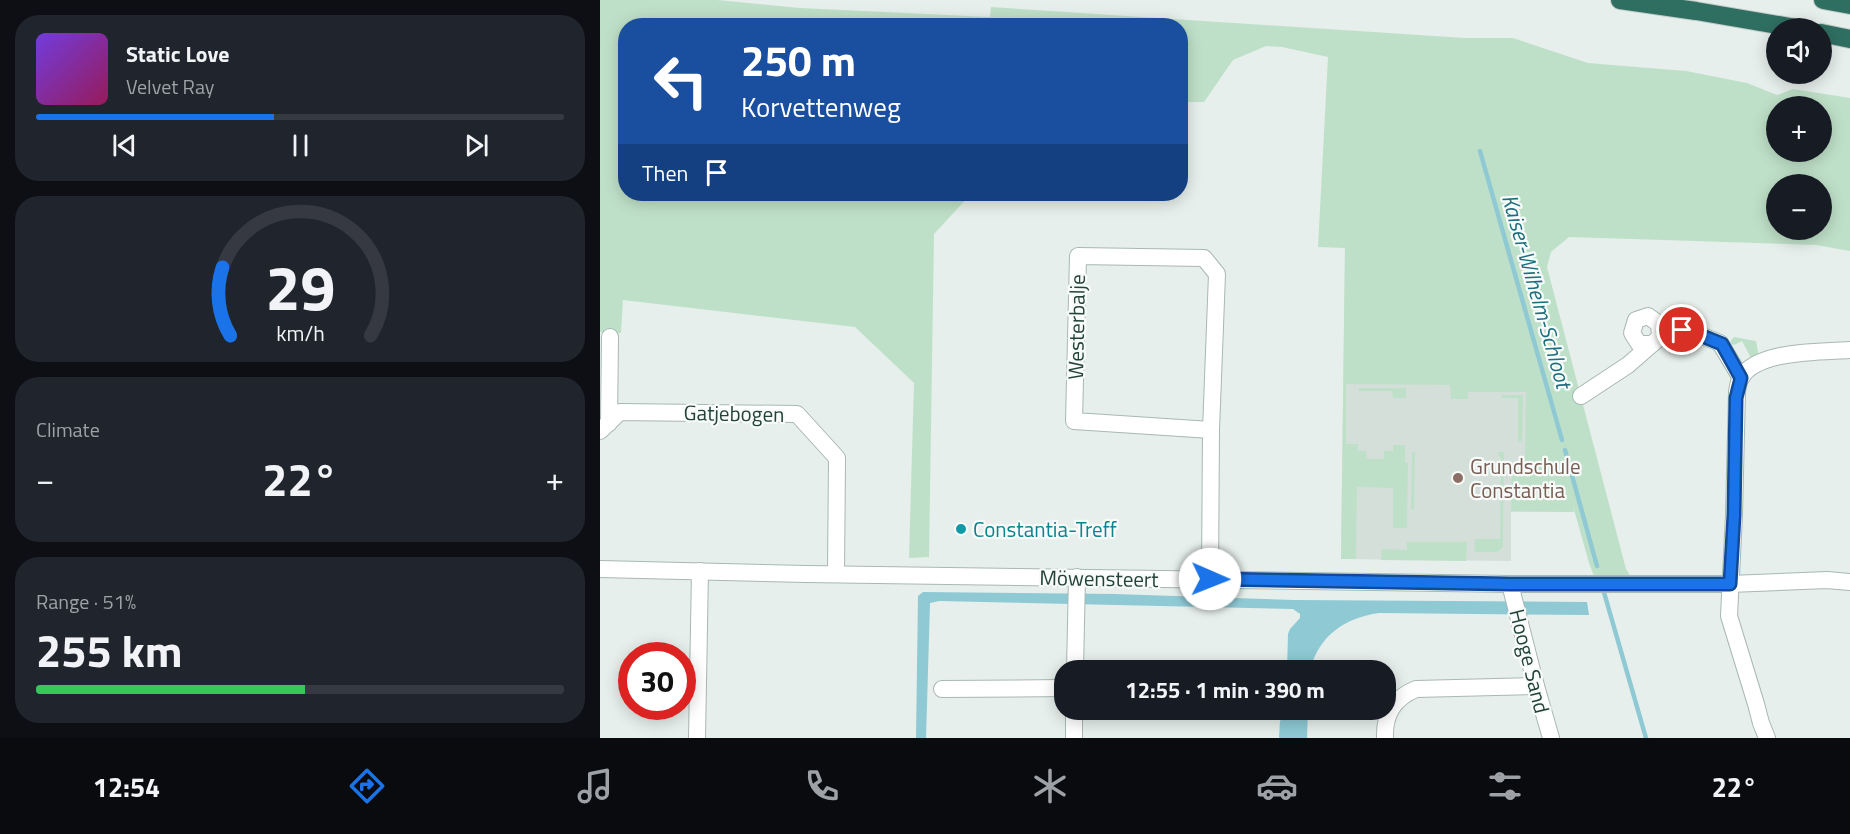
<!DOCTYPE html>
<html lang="en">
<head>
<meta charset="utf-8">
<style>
  :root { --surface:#171b24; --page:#20242c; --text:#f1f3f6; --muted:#9ea1a6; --line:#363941; --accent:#1a73e8 }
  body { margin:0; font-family:"Titillium Web",sans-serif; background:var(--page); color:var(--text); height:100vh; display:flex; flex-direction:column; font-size:22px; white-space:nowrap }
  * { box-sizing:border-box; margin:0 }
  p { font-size:20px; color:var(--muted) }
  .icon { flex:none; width:33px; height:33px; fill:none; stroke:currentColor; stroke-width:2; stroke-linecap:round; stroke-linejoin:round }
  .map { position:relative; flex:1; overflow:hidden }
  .details { display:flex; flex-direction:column; gap:15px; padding:15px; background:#0d0f14; width:600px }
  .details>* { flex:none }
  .guide { position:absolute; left:18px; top:18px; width:570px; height:183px; border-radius:24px; box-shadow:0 3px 15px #0003; background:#1a4fa0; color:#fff; overflow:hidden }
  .buttons { position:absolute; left:1166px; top:18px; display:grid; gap:12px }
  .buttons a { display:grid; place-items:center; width:66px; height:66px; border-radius:50%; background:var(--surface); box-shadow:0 3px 15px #0003; font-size:30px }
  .speed { position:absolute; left:18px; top:642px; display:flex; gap:12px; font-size:30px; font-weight:700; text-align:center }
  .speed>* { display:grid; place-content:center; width:78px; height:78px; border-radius:50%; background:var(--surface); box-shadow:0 3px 15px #0003; line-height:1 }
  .speed .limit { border:9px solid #d22; background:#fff; color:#111 }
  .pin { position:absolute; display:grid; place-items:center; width:51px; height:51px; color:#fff; margin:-26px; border:3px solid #fff; border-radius:50%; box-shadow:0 2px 6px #0007 }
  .me { position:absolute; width:66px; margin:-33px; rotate:91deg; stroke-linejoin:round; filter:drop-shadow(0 0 4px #0008) }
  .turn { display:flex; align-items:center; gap:21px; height:126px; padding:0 24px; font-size:27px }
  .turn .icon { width:78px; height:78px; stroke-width:2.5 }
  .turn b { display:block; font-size:42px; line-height:51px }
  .then { display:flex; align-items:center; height:57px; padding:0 24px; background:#0003; gap:12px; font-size:22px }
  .big { font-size:45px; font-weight:700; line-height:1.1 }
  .details .card { flex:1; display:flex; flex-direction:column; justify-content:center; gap:9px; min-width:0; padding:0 21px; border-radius:24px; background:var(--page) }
  .details .dial { align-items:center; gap:0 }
  .dial svg { height:156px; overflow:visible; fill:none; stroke:var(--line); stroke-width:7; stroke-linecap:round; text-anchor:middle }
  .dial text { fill:var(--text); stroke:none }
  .song { display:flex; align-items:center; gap:18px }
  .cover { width:72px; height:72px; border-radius:9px; background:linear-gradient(135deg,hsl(260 70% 55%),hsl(330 70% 35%)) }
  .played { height:6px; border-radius:3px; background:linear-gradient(90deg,var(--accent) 45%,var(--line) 45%) }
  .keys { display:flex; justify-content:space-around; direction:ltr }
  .heat { display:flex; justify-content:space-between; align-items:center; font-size:33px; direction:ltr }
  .charge { height:9px; border-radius:4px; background:linear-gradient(90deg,#34c759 51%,var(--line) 0) }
  .trip { position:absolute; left:454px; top:660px; width:342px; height:60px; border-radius:24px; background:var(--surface); box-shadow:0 3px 15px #0003; font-weight:700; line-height:60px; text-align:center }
  .tab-bar { display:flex; height:96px; justify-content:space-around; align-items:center; background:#090b0e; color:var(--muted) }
  .tab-bar .icon { width:42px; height:42px }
  .tab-bar .selected { color:var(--accent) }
  .tab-bar b { font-size:27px; color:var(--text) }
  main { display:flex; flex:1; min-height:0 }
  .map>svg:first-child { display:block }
</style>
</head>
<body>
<main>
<section class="details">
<div class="card">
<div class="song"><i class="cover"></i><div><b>Static Love</b><p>Velvet Ray</p></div></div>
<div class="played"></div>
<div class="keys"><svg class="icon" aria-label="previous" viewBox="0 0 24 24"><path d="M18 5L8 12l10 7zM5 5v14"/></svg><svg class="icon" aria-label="pause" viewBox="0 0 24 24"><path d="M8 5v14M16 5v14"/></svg><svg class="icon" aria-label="next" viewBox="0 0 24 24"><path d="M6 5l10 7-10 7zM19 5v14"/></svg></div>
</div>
<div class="card dial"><svg viewBox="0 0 100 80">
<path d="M14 69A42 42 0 1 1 86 69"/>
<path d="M14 69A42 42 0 0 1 10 34" stroke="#1a73e8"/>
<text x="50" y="56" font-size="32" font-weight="700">29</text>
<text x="50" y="72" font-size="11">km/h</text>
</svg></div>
<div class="card"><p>Climate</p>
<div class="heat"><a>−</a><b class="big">22°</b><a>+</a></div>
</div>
<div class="card"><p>Range · 51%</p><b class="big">255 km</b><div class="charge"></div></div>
</section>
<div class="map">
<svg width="1250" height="738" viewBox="0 0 1250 738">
  <rect width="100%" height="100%" fill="#e6efeb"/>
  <!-- built -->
  <polygon fill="#d4dfda" points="745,248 902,251 974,512 911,512 911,561 741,559"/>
  <!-- green -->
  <g fill="#bfe0c8" fill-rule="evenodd">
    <path d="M 0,0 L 117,0 L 200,8 L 390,17 L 391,7 L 865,38 L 913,38 L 988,63 L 1086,71 L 1147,83 L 1177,95 L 1193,89 L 1250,98 L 1250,251 L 1216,245 L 969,237 L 951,252 L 947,267 L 1026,569 L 1035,583 L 997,584 L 989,563 L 973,506 L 974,512 L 911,511 L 912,463 L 925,462 L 926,392 L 868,392 L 868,399 L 851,399 L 850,385 L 746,384 L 746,444 L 758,444 L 758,451 L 766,451 L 767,459 L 784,459 L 784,451 L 793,451 L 793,445 L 805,445 L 805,462 L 808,463 L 807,528 L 793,528 L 793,488 L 757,487 L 756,559 L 741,559 L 745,248 L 718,247 L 728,57 L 682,47 L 666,46 L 633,60 L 604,102 L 581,102 L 580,26 L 26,26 L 26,194 L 371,194 L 334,234 L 329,557 L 309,558 L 314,383 L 255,327 L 23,300 L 21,333 L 0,332 ZM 1176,106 L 1221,106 L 1221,152 L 1176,152 ZM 1176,184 L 1221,184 L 1221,230 L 1176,230 Z"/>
    <polygon points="1134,337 1156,341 1158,352 1156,361 1151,358 1142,341 1134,345 1131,344 1131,340"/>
    <polygon points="759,388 806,388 806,398 793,398 792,391 759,391"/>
    <polygon points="902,395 923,395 922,441 918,442 918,398 902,398"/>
    <polygon points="812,452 815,452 814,510 811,509"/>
    <polygon points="898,452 904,452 903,547 897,552 874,552 875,539 900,539 901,457 898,456"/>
    <polygon points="807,542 867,542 866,561 781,560 782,549 807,550"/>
  </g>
  <!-- water -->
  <g fill="#8ec9d4">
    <path d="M 323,592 L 515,594 L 694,600 L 987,602 L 989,615 L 779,613 C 744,618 719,636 710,670 L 687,670 L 688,634 L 690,629 L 700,618 L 700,614 L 693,609 L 339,601 L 330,603 L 326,738 L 316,738 L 318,596 Z"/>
    <polygon points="689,710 708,710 707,738 679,738 680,721"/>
  </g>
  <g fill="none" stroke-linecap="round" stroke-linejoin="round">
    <!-- stream -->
    <g stroke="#8ec9d4" stroke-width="4.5">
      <polyline points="880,151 962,440"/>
      <polyline points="965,450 997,566"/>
      <polyline points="1003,589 1046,738"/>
    </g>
    <!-- minor casing -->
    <g stroke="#a8b8b2" stroke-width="18">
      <g id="minor">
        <polyline points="1052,344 1039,344 1032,333 1036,320 1048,316 1059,324 1060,337"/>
        <polyline points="981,396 1028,365 1060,337 1072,331 1095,333 1120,343 1141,378"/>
        <polyline points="9,423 10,337"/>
        <polyline points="0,431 20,412 197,414 237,458 236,574"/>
        <polyline points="0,569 206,574 910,584 1130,584 1227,580 1250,582"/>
        <polyline points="610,579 611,430 617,274 604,258 478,256 474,421 611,430"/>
        <polyline points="910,584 936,686 951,738"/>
        <polyline points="475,670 477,577"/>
        <polyline points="342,689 465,688"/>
        <polyline points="97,738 100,571"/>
        <polyline points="474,738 474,710"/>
        <path d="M 785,738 C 784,714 794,698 816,689 L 936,686"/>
        <path d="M 1167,738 L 1161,723 L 1156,704 L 1129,616 L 1134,515 L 1137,392 C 1138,387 1138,382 1141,378 C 1156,350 1222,352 1250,350"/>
      </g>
    </g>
    <!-- highway casing -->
    <g stroke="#c2cac8" stroke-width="20">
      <g id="highway">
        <polyline points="1020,0 1096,11 1196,28"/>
        <polyline points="1223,0 1250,5"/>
        <polyline points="1221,33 1250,39"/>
      </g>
    </g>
    <!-- minor -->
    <use href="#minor" stroke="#fff" stroke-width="16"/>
    <!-- highway -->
    <use href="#highway" stroke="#2f6f62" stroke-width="18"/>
  </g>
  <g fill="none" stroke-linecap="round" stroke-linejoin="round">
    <!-- route casing -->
    <g stroke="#114b97" stroke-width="15">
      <polyline id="route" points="610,579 910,584 1130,584 1134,515 1136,398 1141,378 1122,344 1095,333 1082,330"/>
    </g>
    <!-- route -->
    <use href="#route" stroke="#1a73e8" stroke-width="10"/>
  </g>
  <!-- markers -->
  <circle fill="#8d6e63" stroke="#f7fbf9" stroke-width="2" cx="858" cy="478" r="6"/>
  <circle fill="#0f9aa8" stroke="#f7fbf9" stroke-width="2" cx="361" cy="529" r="6"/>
  <g text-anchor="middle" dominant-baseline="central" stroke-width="4.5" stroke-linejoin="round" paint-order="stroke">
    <!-- street labels -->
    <g font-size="21" fill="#24423a" stroke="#f7fbf9">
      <text transform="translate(476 327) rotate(-89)">Westerbalje</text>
      <text transform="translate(134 413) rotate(1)">Gatjebogen</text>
      <text transform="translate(499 578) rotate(1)">Möwensteert</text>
      <text transform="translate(930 661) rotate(76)">Hooge Sand</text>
    </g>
    <!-- education labels -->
    <g font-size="21" fill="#785e54" stroke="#f7fbf9" text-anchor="start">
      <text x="870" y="466">Grundschule<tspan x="870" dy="24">Constantia</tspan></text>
    </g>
    <!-- culture labels -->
    <g font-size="21" fill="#0d838f" stroke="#f7fbf9" text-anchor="start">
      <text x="373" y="529">Constantia-Treff</text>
    </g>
    <!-- water labels -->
    <g font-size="22" font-style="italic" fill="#1c6f80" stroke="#f7fbf9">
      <text transform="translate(937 291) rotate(74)">Kaiser-Wilhelm-Schloot</text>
    </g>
  </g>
</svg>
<div class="buttons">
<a><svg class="icon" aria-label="sound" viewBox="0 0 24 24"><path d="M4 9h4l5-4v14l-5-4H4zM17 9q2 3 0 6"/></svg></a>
<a>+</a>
<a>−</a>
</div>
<div class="speed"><div class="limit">30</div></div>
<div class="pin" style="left:1082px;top:330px;background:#d93025"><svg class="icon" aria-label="arrive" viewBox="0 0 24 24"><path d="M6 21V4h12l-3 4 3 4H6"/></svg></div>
<svg class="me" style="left:610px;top:579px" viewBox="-20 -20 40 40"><circle r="19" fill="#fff"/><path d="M0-13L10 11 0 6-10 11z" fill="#1a73e8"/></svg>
<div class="trip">12:55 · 1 min · 390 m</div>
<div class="guide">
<div class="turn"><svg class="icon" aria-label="left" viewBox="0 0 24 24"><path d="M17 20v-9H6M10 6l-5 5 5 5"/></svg><div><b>250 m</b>Korvettenweg</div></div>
<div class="then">Then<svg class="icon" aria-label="arrive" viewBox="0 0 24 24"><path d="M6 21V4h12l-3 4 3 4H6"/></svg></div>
</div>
</div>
</main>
<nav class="tab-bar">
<b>12:54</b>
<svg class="icon selected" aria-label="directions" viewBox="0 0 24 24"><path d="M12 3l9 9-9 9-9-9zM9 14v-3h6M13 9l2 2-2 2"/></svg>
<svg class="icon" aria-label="music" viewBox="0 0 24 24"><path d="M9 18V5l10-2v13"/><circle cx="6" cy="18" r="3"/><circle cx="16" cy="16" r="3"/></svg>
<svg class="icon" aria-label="phone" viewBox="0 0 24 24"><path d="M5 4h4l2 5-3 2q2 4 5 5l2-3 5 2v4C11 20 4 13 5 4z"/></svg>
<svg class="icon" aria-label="climate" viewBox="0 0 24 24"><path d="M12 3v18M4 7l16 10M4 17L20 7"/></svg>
<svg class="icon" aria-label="car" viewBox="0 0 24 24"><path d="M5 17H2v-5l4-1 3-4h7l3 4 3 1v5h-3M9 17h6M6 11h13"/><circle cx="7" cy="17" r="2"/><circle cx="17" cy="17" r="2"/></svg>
<svg class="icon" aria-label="filters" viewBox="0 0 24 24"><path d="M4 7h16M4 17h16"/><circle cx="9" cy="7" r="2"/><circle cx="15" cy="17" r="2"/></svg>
<b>22°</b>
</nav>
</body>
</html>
